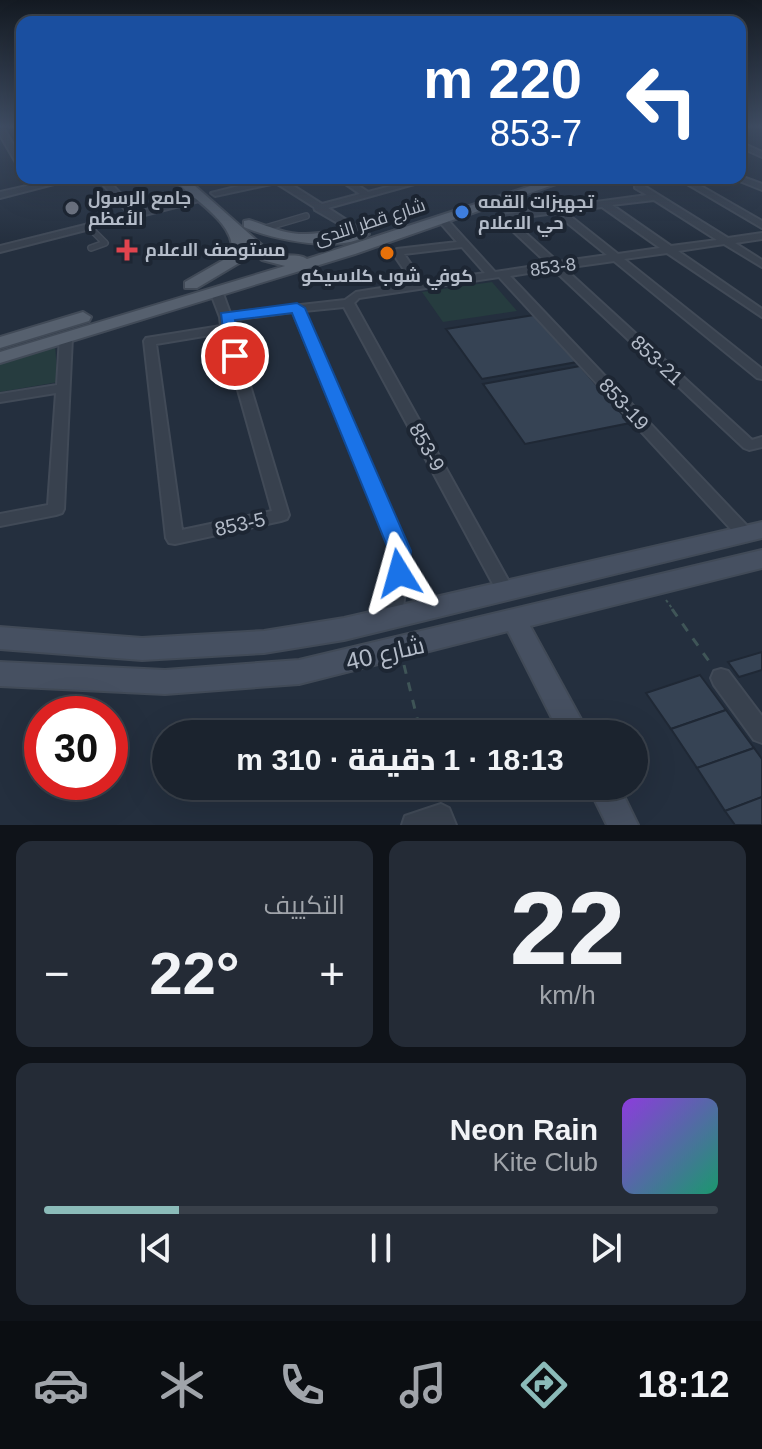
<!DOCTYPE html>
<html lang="ar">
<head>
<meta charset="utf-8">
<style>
  :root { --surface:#1b232e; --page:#242b36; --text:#f1f3f6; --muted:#a0a4aa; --line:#39404a; --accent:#8bbbb9 }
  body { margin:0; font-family:Helvetica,Cairo,sans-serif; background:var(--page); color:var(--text); direction:rtl; height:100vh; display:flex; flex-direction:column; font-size:30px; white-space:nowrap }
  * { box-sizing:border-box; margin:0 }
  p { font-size:26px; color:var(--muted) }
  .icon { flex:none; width:44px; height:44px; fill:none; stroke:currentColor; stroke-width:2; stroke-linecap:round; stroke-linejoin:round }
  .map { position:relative; height:825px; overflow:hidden; direction:ltr }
  .drawer { display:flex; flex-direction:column; gap:16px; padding:16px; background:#0f1319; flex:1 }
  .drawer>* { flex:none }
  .top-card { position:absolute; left:16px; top:16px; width:730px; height:168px; border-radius:16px; box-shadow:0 8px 32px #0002,0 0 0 2px var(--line); direction:rtl; background:#1a4fa0; color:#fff; overflow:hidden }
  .speed { position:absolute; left:24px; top:696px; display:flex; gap:16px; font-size:40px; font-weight:700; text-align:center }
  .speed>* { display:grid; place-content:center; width:104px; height:104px; border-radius:50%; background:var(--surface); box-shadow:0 8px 32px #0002,0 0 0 2px var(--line); line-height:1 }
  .speed .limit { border:12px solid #d22; background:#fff; color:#111 }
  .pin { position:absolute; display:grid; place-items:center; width:68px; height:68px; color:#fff; margin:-34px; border:4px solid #fff; border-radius:50%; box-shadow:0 2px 8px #0007 }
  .me { position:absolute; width:88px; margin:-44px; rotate:352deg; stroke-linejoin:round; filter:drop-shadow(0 0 6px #0008) }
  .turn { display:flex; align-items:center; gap:28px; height:168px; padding:0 32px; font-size:36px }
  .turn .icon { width:104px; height:104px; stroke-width:2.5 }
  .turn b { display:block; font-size:56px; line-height:68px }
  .big { font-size:60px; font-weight:800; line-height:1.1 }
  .drawer .widget { flex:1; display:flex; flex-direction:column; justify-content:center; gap:12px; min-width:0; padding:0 28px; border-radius:16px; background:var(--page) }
  .drawer .dial { align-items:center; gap:0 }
  .dial b { font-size:104px; line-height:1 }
  .song { display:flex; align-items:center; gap:24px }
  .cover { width:96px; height:96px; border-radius:12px; background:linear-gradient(135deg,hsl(270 70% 55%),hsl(160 70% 35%)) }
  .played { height:8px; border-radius:4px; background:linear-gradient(90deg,var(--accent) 20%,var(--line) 20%) }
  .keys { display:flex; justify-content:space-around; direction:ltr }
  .heat { display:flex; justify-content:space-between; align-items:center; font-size:44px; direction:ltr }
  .drawer .tiles { flex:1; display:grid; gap:16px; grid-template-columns:1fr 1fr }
  .widget:last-child { grid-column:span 2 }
  .trip { position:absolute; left:152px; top:720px; width:496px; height:80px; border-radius:40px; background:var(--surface); box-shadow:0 8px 32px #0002,0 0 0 2px var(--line); font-weight:800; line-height:80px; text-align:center; direction:rtl }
  .dock { display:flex; height:128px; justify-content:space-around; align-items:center; background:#0b0e12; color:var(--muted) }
  .dock .icon { width:56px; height:56px }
  .dock .selected { color:var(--accent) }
  .dock b { font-size:36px; color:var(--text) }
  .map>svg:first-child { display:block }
</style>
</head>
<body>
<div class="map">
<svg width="762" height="825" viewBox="0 0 762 825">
  <rect width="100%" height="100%" fill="#242f3e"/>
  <!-- green -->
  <g fill="#263c3f">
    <polygon points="492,282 517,311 443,322 422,292"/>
    <polygon points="55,346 58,382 0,392 0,364"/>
  </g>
  <!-- building -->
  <g fill="#364354" stroke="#1f2835" stroke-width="2">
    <polygon points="534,315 577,362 482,379 446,329"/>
    <polygon points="580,366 630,423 525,444 483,384"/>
    <polygon points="762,652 762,670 739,677 728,662"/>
    <polygon points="700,675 726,710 671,729 646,693"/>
    <polygon points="726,710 754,748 697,768 671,729"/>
    <polygon points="754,748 762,759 762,797 725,811 697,768"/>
    <polygon points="762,797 762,825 735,825 725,811"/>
  </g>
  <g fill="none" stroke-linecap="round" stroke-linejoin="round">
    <!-- lane casing -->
    <g stroke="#414a57" stroke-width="8">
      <g id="lane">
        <polyline points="89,227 105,243 91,248"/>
        <polyline points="262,229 306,216"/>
      </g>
    </g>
    <!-- street casing -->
    <g stroke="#414a57" stroke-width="4">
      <g id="street">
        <polygon points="0,127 4,129 22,159 22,168 18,166 0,135"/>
        <polygon points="740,142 762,152 762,157 740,147"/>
        <polygon points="740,176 762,184 762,190 737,180 736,178 740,178"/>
        <polygon points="62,178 77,178 0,198 0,192"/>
        <polygon points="97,178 106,178 138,212 203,196 207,199 0,252 0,246 129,214"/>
        <polygon points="271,178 281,178 322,204 360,194 337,178 347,178 368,192 422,178 436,178 328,208 365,232 367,234 362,237 315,210 314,207 276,183 215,196 211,193"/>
        <polygon points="677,178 687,178 762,221 762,228"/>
        <path d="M 635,184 L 641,184 L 728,238 L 762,233 L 762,239 L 735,243 L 762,260 L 762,267 L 724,244 L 678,251 L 762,309 L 762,317 L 667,253 L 624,259 L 762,369 L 762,379 L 757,378 L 614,261 L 564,268 L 752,440 L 762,437 L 762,447 L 749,450 L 744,448 L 553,269 L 510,276 L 751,530 L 753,534 L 751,538 L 745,540 L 739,538 L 499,277 L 359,298 L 354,303 L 512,587 L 515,592 L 512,597 L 506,599 L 500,597 L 344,307 L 304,311 L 409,551 L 402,618 L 399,624 L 392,626 L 385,624 L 382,618 L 391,551 L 293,312 L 232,320 L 233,329 L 289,515 L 287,519 L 281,521 L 175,544 L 169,543 L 166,538 L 144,341 L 146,338 L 221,326 L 220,317 L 210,291 L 216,288 L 222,291 L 230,313 L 345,300 L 356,292 L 413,283 L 392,252 L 397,249 L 457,242 L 437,219 L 442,216 L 445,217 L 495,272 L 548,264 L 500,219 L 500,215 L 647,195 L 635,188 ZM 654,200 L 717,240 L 671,246 L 612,205 ZM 602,207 L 660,248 L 618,254 L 565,212 ZM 555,213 L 607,255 L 558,262 L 510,219 ZM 462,247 L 485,273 L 423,282 L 404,254 ZM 222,333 L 272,511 L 182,530 L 156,344 Z"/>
        <polygon points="66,333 72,337 64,509 62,513 56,515 0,526 0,514 48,505 56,393 0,402 0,394 57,385 60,337"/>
        <polygon points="721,669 728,671 762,716 762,743 754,740 714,685 711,678 714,671"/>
        <polygon points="441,804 449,808 456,825 402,825 405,816"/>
      </g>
    </g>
    <!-- secondary casing -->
    <g stroke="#414a57" stroke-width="4">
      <g id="secondary">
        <polygon points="762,522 762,538 344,640 264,653 142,660 0,649 0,627 142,638 264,631 344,618"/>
        <polygon points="762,550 762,568 530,626 589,734 560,734 508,631 299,684 165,694 0,686 0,662 165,670 299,660"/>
        <polygon points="588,786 619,786 638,825 607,825"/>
      </g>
    </g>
    <!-- primary casing -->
    <g stroke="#414a57" stroke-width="4">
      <g id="primary">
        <path d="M 173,178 L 186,178 L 272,254 C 283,257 299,253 307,259 L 555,178 L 573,178 L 355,254 L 0,363 L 0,352 L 285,266 L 262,260 L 248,247 L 244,260 L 197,288 L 185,288 L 185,282 L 232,255 C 237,222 193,201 173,178 Z"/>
        <path d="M 249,220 C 266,225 281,233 299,234 C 316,235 358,226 369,234 C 343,254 273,240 244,227 L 244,221 Z"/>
        <polygon points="83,312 91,317 89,321 0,348 0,337"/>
      </g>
    </g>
    <!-- path-far1 -->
    <g stroke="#3f5557" stroke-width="2" stroke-dasharray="3 3" stroke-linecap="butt">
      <polyline points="620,178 628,182"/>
      <polyline points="649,182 659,178"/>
      <polyline points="666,600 674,611"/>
    </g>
    <!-- path -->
    <g stroke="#3f5557" stroke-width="3" stroke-dasharray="9 9" stroke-linecap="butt">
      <polyline points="672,609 711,664"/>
      <polyline points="404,665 421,734"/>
      <polyline points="434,786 437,799"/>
    </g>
    <!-- lane -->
    <use href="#lane" stroke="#38414e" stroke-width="5"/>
    <!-- street -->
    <use href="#street" fill="#38414e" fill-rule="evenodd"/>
    <!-- secondary -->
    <use href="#secondary" fill="#465061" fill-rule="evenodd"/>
    <!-- primary -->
    <use href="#primary" fill="#56606e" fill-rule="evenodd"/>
  </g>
  <!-- sky -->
  <linearGradient id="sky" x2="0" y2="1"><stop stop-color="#141a22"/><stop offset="0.52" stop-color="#3f4d63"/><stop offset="1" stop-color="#3f4d63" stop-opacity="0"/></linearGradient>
  <rect width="762" height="243" fill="url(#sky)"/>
  <!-- route -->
  <polygon fill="#1a73e8" stroke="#114b97" stroke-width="2" points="297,303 305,308 411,551 407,580 390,580 387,573 389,551 292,313 235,320 243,356 235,361 226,356 221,313"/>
  <!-- markers -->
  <circle fill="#6b7280" stroke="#1d2633" stroke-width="3" cx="72" cy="208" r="8"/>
  <circle fill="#3f7fe0" stroke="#1d2633" stroke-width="3" cx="462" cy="212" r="8"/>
  <path fill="#e0444e" stroke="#1d2633" stroke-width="3" d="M123 238h8v8h8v8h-8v8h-8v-8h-8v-8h8z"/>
  <circle fill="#e8710a" stroke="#1d2633" stroke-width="3" cx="387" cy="253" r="8"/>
  <g text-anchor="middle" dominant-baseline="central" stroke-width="8" stroke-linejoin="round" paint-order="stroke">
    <!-- far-poi labels -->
    <g font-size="18" font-weight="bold" fill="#b4bcc9" stroke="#1d2633" text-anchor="start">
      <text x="88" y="198">جامع الرسول<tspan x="88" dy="21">الأعظم</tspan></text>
      <text x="478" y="202">تجهيزات القمه<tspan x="478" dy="21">حي الاعلام</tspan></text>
      <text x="145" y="250">مستوصف الاعلام</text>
      <text x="387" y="276" text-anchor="middle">كوفي شوب كلاسيكو</text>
    </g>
    <!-- far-street labels -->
    <g font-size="18" fill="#b4bcc9" stroke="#1d2633">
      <text transform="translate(370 222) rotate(-18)">شارع قطر الندى</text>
      <text transform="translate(553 267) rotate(-8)">853-8</text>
    </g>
    <!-- street labels -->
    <g font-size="20" fill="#b4bcc9" stroke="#1d2633">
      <text transform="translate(657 360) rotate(43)">853-21</text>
      <text transform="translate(624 404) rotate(47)">853-19</text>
      <text transform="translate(427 447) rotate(61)">853-9</text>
      <text transform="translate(240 524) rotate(-12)">853-5</text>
    </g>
    <!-- near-street labels -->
    <g font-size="24" fill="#b4bcc9" stroke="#1d2633">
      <text transform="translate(385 653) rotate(-13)">شارع 40</text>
    </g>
  </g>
</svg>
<div class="speed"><div class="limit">30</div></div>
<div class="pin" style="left:235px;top:356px;background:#d93025"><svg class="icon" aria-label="arrive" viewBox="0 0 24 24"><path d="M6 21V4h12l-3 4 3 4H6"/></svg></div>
<svg class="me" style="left:399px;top:573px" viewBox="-20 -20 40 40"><path d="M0-17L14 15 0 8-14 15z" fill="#1a73e8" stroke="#fff" stroke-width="4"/></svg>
<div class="trip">18:13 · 1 دقيقة · 310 m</div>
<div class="top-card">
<div class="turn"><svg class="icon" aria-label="left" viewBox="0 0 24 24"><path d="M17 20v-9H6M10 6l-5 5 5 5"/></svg><div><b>220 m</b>853-7</div></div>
</div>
</div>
<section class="drawer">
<div class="tiles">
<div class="widget dial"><b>22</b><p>km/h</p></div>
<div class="widget"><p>التكييف</p>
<div class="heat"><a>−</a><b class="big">22°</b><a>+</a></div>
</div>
<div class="widget">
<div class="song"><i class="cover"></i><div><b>Neon Rain</b><p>Kite Club</p></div></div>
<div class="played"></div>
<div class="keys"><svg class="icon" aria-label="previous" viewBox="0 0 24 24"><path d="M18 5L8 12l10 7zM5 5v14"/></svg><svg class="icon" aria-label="pause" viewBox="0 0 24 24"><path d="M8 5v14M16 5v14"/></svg><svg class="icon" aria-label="next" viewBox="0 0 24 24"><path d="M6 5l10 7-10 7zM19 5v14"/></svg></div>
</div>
</div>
</section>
<nav class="dock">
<b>18:12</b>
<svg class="icon selected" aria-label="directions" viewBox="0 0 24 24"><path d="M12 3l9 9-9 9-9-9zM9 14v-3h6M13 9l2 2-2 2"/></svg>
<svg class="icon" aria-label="music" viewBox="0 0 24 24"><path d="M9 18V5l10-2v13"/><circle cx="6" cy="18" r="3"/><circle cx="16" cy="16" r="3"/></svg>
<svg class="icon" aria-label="phone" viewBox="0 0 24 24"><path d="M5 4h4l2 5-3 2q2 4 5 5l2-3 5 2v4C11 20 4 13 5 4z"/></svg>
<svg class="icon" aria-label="climate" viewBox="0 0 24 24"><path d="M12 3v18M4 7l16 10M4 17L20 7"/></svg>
<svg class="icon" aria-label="car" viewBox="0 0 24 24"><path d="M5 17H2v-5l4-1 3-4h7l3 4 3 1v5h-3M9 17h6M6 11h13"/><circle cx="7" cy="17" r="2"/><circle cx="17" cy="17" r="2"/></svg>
</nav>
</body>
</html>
